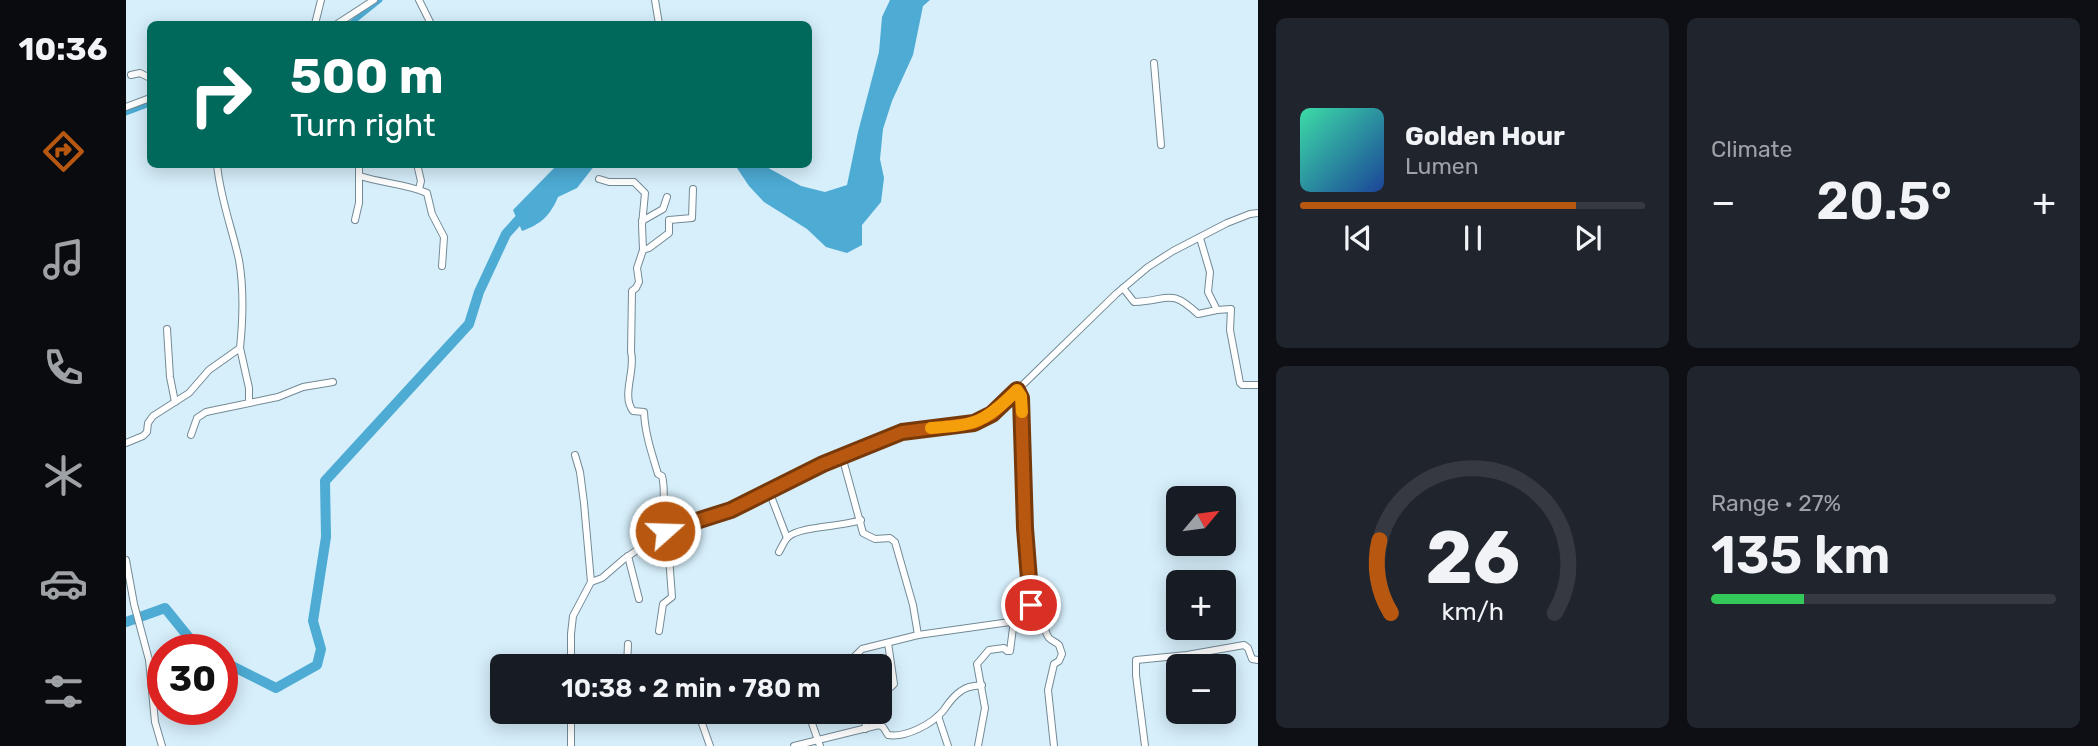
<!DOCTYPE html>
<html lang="en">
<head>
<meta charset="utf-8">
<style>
  :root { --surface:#171b24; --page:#20242c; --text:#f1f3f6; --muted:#9ea1a6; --line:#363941; --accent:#b85810 }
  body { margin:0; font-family:Rubik,sans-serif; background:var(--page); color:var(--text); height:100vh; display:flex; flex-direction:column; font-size:26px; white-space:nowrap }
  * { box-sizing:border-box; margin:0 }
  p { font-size:23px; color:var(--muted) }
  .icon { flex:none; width:38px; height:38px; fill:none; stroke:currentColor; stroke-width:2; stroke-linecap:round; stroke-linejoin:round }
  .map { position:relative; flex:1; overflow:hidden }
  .details { display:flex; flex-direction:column; gap:18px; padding:18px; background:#0d0f14; width:840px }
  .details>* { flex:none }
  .top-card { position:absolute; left:21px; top:21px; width:665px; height:147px; border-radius:10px; box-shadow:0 4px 18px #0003; background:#00695c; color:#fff; overflow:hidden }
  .needle { width:46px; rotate:61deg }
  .fabs { position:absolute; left:1040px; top:486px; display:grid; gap:14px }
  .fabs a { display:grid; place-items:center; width:70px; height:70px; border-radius:10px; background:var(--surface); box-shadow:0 4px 18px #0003; font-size:35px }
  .speed { position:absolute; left:21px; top:634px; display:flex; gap:14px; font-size:35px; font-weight:700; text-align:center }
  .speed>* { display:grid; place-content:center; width:91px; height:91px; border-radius:50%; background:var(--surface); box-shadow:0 4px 18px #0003; line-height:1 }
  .speed .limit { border:10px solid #d22; background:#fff; color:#111 }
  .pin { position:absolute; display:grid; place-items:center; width:60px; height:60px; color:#fff; margin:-30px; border:4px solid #fff; border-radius:50%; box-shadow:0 2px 7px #0007 }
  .me { position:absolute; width:77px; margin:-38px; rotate:70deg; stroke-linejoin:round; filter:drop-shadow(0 0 5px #0008) }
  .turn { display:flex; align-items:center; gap:24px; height:147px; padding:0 28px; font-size:32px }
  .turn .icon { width:91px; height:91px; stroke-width:2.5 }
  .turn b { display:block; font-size:49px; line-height:60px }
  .big { font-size:52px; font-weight:600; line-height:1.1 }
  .details .tile { flex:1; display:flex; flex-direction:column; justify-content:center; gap:10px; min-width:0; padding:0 24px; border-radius:10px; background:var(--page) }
  .details .dial { align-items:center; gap:0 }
  .dial svg { height:182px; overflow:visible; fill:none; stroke:var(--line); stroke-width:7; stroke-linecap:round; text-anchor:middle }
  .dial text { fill:var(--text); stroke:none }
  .song { display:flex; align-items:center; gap:21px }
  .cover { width:84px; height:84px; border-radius:10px; background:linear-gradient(135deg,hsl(160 70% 55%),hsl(220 70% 35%)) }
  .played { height:7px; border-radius:4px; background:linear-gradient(90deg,var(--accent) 80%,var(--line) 80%) }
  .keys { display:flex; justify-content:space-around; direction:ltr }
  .heat { display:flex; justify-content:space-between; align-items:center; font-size:38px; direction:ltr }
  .charge { height:10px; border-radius:5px; background:linear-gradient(90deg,#34c759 27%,var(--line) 0) }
  .details .tiles { flex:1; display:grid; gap:18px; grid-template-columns:repeat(2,1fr) }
  .trip { position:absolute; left:364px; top:654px; width:402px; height:70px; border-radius:10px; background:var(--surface); box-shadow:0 4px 18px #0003; font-weight:600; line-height:70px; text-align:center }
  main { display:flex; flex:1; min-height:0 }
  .tab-bar { display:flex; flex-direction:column; width:126px; justify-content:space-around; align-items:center; background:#090b0e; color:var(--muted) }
  .tab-bar .icon { width:49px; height:49px }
  .tab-bar .selected { color:var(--accent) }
  .tab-bar b { font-size:32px; color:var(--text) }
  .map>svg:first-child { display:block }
</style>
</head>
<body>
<main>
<nav class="tab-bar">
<b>10:36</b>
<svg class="icon selected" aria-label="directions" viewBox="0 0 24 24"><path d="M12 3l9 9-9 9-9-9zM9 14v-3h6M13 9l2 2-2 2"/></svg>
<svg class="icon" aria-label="music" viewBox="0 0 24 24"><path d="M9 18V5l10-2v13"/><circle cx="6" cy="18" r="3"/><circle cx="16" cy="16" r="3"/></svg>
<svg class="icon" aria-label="phone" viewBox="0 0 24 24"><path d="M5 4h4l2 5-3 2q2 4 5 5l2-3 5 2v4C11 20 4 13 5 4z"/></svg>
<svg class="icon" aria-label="climate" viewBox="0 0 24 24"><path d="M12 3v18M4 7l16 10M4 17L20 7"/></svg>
<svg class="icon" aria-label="car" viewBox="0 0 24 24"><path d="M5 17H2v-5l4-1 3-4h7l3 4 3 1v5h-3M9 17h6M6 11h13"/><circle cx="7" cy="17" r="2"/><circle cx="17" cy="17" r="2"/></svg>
<svg class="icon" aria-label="filters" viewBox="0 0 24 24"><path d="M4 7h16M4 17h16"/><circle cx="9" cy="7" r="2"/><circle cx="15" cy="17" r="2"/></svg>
</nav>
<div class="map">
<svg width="1132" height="746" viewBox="0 0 1132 746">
  <rect width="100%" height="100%" fill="#d6effb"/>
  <!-- water -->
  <g fill="#4dabd4">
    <polygon points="764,0 804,0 797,6 787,55 766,101 757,129 754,159 758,178 755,202 736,225 736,245 721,253 700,247 681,229 638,202 623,186 609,165 637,165 675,186 699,192 721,185 732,132 753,52 756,17"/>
    <path d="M 432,164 L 469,165 L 451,188 L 432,197 C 424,216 415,224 396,231 L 387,210 Z"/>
  </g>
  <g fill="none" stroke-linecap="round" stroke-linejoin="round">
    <!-- canal -->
    <g stroke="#4dabd4" stroke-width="5">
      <polyline points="224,24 254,0"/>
      <polyline points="0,113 24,104"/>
    </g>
    <!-- river -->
    <g stroke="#4dabd4" stroke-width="10">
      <polyline points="0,622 39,608 69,645 77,649"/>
      <polyline points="96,661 150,688 191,665 195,649 187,621 200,537 199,481 343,324 353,292 380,234 399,213"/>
    </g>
    <!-- minor casing -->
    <g stroke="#738a96" stroke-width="8">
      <g id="minor">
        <polyline points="293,0 305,24"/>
        <polyline points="529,0 533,24"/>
        <polyline points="189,24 195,0"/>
        <polyline points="211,24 248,0"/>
        <polyline points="1028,63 1035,145"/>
        <polyline points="5,75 14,73 24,78"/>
        <polyline points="0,107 24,98"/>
        <polyline points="291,164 295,181 293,189"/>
        <path d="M 234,176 C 255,183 281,184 301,193 L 306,214 L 318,237 L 316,266"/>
        <path d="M 473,179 L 483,182 L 508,182 L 519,193 L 516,225 L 517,250 L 511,268 L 513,282 L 510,288 L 506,291 L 505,352 C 510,369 495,396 507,411 L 518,412 C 519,434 526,454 532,474 L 536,476 C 541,494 534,513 539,531"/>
        <polyline points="229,220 233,203 233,164"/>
        <polyline points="516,221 537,209 541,197"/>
        <polyline points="1074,238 1084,272 1082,292 1091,310 1105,309 1104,330 1114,383 1116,385 1132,385"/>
        <polyline points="517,250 523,248 543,233 543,220 566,218 567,189"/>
        <path d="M 997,288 L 1008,302 C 1043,301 1043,287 1072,314 L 1091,310"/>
        <polyline points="41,329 44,377 49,402"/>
        <polyline points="114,348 123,388 123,402"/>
        <polyline points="65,435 71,418 80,412 152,397 177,387 207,382"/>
        <path d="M 0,443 L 17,436 L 21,432 L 22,423 L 27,416 L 63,393 L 83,370 L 114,348 C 117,319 118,289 113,260 C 106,228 94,198 91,164"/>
        <polyline points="449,455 454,472 458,503 465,582"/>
        <polyline points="716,456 737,533 749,539 764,538 769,542 787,605 792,635"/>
        <polyline points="643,491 661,538"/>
        <path d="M 653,552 C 656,547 658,541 662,537 C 674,526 716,527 735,520"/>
        <polyline points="502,556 513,599"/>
        <polyline points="0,560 8,604 23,660 29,722 36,746"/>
        <path d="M 905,601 C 926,616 913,625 923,638 C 926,641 930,642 933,645 L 936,654 L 933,661 L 928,664 L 922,690 L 928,746"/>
        <polyline points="533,631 537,604 546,597 541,530"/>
        <polyline points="445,667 445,634 447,616 465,582 476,578 498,559 539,531 605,510 736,447 782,430 839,425 853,421 876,405 990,294 1022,267 1047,251 1101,223 1124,214 1132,213"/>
        <polyline points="501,667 502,644"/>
        <polyline points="707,667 722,663 736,649 792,635 891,621 902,613 905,601 899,528 896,398 891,390"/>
        <polyline points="754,689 765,687 768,684 762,643"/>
        <polyline points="445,712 445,746"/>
        <polyline points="572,712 584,746"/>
        <polyline points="682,712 694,746"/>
        <polyline points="812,716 822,746"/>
        <polyline points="739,729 742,712"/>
        <path d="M 668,746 L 753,725 L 757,727 L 762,735 C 780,738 806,724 817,711 C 822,704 827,696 835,691 C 841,686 848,686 856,685"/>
        <polyline points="852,746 859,708 851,664 863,650 878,648 881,651 884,651 887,628 891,621"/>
        <polyline points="1019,746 1010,675 1010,660 1061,655 1118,645 1122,648 1126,659 1132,660"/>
      </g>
    </g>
    <!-- minor -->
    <use href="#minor" stroke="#fff" stroke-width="6"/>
  </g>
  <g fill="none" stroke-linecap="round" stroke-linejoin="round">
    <!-- route casing -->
    <g stroke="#78390a" stroke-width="18">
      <polyline id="route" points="539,531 605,510 697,464 776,432 848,423 866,414 891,390 895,398 899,528 905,605"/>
    </g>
    <!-- route -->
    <use href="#route" stroke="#b85810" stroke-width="12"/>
    <!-- slow -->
    <path stroke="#f59e0b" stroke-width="12" d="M 805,428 C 850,425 858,423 891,390 L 895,396 L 896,412"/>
  </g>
</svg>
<div class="fabs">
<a><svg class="needle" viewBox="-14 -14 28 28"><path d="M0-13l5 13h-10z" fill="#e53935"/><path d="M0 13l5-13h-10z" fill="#9ea1a6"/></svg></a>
<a>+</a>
<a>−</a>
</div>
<div class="speed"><div class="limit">30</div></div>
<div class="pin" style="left:905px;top:605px;background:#d93025"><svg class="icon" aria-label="arrive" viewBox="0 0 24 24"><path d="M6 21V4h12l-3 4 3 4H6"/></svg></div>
<svg class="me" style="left:539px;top:531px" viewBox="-20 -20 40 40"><circle r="17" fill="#b85810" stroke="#fff" stroke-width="3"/><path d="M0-11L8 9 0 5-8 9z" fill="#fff"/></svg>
<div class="trip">10:38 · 2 min · 780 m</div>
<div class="top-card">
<div class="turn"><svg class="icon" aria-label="right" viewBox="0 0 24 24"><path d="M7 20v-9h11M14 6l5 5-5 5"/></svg><div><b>500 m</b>Turn right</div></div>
</div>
</div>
<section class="details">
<div class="tiles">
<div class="tile">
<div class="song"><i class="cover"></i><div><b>Golden Hour</b><p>Lumen</p></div></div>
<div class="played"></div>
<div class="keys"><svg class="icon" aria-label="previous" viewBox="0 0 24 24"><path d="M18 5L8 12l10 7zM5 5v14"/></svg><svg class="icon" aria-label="pause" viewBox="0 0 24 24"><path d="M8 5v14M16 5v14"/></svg><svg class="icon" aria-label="next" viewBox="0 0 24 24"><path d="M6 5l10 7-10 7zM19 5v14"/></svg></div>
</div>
<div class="tile"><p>Climate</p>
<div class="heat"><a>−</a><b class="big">20.5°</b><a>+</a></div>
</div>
<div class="tile dial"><svg viewBox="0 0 100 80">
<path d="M14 69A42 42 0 1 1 86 69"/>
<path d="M14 69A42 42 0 0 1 9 37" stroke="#b85810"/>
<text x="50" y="56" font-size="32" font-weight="700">26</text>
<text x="50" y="72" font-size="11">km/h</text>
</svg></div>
<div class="tile"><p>Range · 27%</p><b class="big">135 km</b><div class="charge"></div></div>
</div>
</section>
</main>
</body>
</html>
